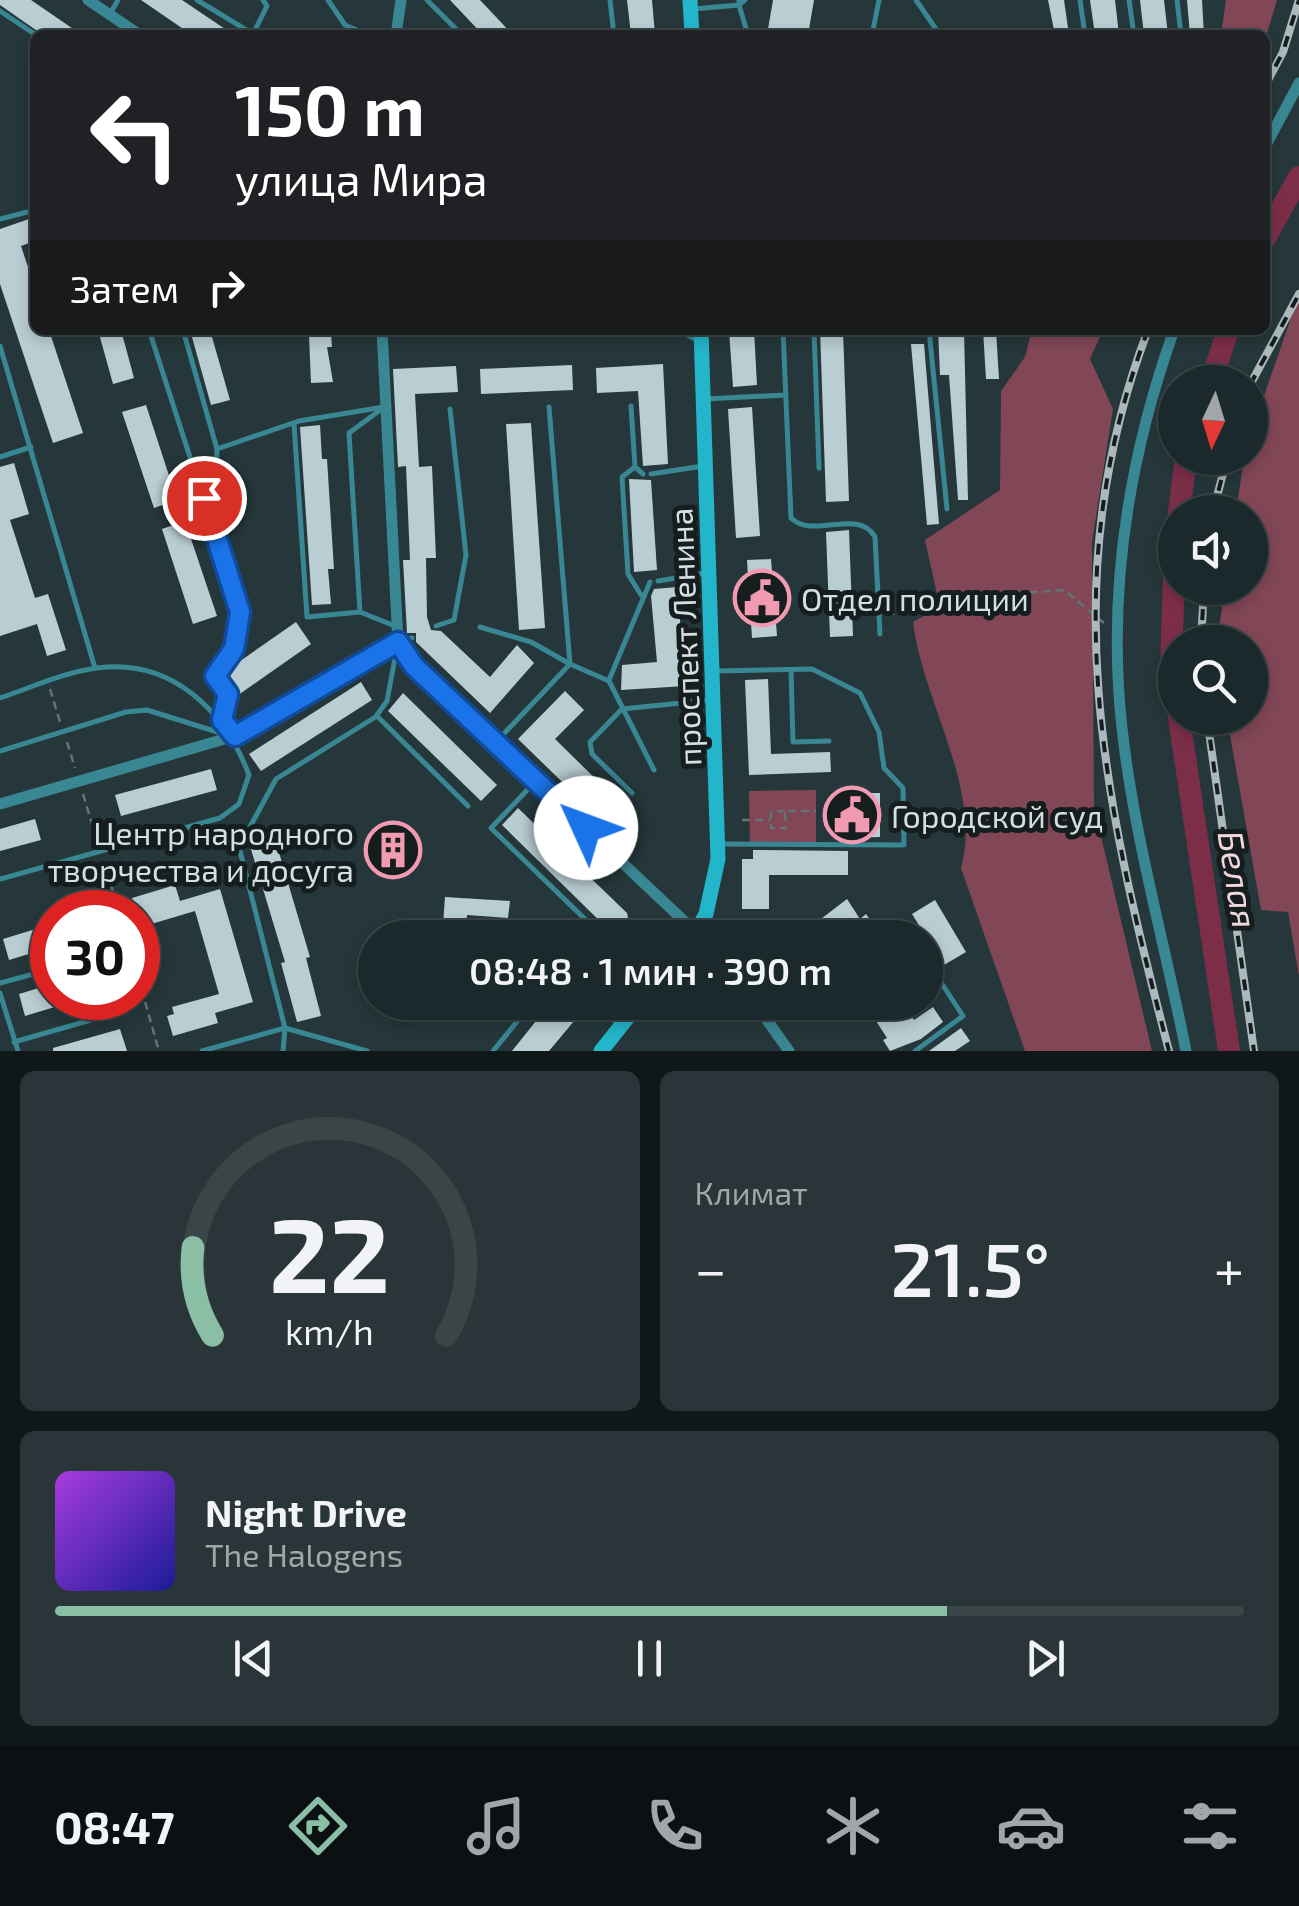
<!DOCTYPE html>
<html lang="ru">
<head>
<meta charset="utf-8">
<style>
  :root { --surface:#1c292c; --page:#293538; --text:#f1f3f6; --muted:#a0a6a9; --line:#3a4548; --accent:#8abfa5 }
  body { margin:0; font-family:"Exo 2",sans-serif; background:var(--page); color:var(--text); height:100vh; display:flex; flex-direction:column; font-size:38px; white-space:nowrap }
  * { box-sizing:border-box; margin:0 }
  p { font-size:32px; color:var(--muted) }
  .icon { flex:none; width:55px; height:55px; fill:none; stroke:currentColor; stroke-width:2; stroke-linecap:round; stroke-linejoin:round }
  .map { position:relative; height:1051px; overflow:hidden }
  .sheet { display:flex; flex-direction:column; gap:20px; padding:20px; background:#0f1718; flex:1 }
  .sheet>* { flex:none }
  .banner { position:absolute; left:30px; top:30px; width:1240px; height:305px; border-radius:15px; box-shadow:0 5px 15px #0003,0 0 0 2px var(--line); background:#202124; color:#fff; overflow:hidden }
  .needle { width:65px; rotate:184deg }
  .fabs { position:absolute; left:1158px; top:365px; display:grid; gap:20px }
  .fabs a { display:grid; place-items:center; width:110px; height:110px; border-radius:50%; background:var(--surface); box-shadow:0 5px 15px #0003,0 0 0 2px var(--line); font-size:50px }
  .speed { position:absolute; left:30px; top:890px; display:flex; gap:20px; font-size:50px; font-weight:700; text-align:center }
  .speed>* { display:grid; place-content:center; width:130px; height:130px; border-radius:50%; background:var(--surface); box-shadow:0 5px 15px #0003,0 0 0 2px var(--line); line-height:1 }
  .speed .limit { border:15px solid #d22; background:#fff; color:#111 }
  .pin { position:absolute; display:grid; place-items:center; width:85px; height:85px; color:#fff; margin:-42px; border:5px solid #fff; border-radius:50%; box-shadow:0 2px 10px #0007 }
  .me { position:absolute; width:110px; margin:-55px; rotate:313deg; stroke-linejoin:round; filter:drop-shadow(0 0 8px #0008) }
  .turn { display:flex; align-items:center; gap:35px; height:210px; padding:0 40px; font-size:45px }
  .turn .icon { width:130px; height:130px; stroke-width:2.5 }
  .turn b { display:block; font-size:70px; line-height:85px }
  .then { display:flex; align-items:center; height:95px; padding:0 40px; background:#0003; gap:20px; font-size:38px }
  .big { font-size:75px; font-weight:600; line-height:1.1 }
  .sheet .card { flex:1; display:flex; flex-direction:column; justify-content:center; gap:15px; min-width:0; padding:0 35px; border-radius:15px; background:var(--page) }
  .sheet .dial { align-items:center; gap:0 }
  .dial svg { height:260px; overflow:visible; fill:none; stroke:var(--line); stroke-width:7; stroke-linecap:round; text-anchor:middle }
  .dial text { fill:var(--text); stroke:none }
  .song { display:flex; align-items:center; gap:30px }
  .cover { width:120px; height:120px; border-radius:15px; background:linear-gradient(135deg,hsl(280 70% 55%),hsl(240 70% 35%)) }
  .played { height:10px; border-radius:5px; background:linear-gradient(90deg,var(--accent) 75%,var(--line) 75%) }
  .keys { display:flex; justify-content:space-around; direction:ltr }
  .heat { display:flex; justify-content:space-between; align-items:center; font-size:55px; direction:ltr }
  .sheet .tiles { flex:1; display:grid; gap:20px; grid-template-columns:1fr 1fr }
  .card:last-child { grid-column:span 2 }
  .trip { position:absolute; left:358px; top:920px; width:585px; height:100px; border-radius:50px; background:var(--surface); box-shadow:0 5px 15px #0003,0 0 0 2px var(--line); font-weight:600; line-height:100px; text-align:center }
  .dock { display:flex; height:160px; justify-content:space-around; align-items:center; background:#0b1012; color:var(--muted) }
  .dock .icon { width:70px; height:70px }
  .dock .active { color:var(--accent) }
  .dock b { font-size:45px; color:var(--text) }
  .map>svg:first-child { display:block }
</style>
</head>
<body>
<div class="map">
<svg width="1299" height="1051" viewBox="0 0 1299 1051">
  <rect width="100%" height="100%" fill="#25373a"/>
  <!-- green -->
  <g fill="#824757">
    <polygon points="1226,0 1277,0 1265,40 1265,35 1221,35"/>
    <polygon points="1299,295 1299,976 1288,912 1261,910 1227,718 1250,718 1250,642 1217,642 1225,588 1250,588 1250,512 1236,512 1244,458 1250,458 1250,436"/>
    <path d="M 1032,330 L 1103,330 L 1090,359 L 1113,409 L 1092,542 L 1094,807 L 1152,1051 L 1025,1051 L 961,868 C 983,790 922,700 913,622 L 940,607 L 925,540 L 1000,490 L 1001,391 L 1025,357 Z"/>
    <polygon points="816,790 816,842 750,843 749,791"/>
  </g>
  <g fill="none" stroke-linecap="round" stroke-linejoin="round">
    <!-- river -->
    <g stroke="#7c2e48" stroke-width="22">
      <polyline points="1265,238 1299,177"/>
      <polyline points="1211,382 1228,330"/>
      <polyline points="1179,512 1186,458"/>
      <polyline points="1175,545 1171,667 1175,693"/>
      <polyline points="1179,718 1229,1051"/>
    </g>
  </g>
  <!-- building -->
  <g fill="#b9ced2">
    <polygon points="0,0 31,0 82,35 43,35 0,5"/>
    <polygon points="141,0 182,0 234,35 192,35"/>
    <polygon points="450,0 480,0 513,35 483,35"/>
    <polygon points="627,0 652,0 655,35 631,35"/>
    <polygon points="773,0 814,0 808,35 767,35"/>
    <polygon points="1048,0 1064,0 1069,35 1055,35"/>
    <polygon points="1090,0 1115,0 1119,35 1095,35"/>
    <polygon points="1140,0 1164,0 1168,35 1144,35"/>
    <polygon points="1187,0 1202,0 1204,35 1190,35"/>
    <polygon points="35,217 35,241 21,246 35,288 35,330 49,330 83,433 53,443 0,284 0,229"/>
    <polygon points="98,330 121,330 134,378 113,384"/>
    <polygon points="190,330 210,330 230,400 211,405"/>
    <polygon points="729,330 754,330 757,385 733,387"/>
    <polygon points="820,330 843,330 849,501 826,502"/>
    <polygon points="938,330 964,330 968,500 958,500 949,375 940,375"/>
    <polygon points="983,330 996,330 999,379 986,379"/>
    <polygon points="331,333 332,347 327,347 333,382 311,383 309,335"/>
    <polygon points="911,344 924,344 939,524 927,525"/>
    <polygon points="663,364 668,464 643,466 638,391 597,393 596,368"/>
    <polygon points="572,365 573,390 481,394 480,369"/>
    <polygon points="456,366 458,392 415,394 419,467 432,466 436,558 426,558 427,617 431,630 441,631 490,677 517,645 534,663 490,713 416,642 416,633 407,633 403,560 410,560 406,466 398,467 393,369"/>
    <polygon points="146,405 177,500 154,508 122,412"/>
    <polygon points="752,407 760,536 736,538 728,409"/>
    <polygon points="531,423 545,628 519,630 506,424"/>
    <polygon points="320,425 322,459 327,459 334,569 328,569 331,604 312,605 300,427"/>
    <polygon points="14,463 29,514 10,520 35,598 48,594 66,650 47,656 37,624 0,636 0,467"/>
    <polygon points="629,479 651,480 657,570 634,572"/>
    <polygon points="185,521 217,616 193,624 162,529"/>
    <polygon points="849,530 853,636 830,637 826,532"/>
    <polygon points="771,559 777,636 752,638 747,560"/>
    <polygon points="677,587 686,686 621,690 622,665 657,662 651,596 654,589"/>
    <polygon points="296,622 311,644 234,698 223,673"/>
    <polygon points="768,679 771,754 830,752 831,772 749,775 745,680"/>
    <polygon points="361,682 372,700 261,771 249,754"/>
    <polygon points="565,691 584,710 555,739 608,791 590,809 518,739"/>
    <polygon points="403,693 497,785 481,801 388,711"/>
    <polygon points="211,769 217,790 121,816 115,795"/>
    <polygon points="834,793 880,793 880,837 833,838 833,826 824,826 824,805 834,805"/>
    <polygon points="518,808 627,913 632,938 608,938 612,933 502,825"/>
    <polygon points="35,819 41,840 0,851 0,829"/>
    <polygon points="405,825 420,851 381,874 365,849 395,836 393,832"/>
    <polygon points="275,839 310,957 306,958 321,1016 297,1022 281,963 285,962 250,846"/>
    <polygon points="753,850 848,851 848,875 769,875 769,909 742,909 742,859 753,859"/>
    <polygon points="175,885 180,901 220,889 253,1002 215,1013 218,1023 173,1036 167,1016 174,1014 172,1007 219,994 195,911 148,925 147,919 139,922 132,898"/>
    <polygon points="445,897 510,901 508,918 467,915 465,938 442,938"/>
    <polygon points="847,899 860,919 866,914 877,930 865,938 796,938"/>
    <polygon points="935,900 966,952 944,965 912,914"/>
    <polygon points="52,924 52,947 9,960 3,939"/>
    <polygon points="52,984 52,998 78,1000 25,1016 19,994"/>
    <polygon points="558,1002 579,1002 585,1008 549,1051 512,1051 544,1011 548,1015"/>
    <polygon points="864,1002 902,1002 914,1020 933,1007 943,1022 921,1039 890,1051 883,1040 887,1038"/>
    <polygon points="961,1028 970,1041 955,1051 929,1051"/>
    <polygon points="120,1029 127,1051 53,1051 53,1048"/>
  </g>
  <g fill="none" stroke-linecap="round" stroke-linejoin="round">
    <!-- path -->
    <g stroke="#647375" stroke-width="2.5" stroke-dasharray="8 5" stroke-linecap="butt">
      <polyline points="886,614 1016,610 1022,593 1064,590 1104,623"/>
      <polyline points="50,689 61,725"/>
      <polyline points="67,742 75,768"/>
      <polyline points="83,794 98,844"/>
      <polyline points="785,811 771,812 771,828 786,828 785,811 816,811"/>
      <polyline points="742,820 770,820"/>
      <polyline points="104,861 119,912"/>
      <polyline points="138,977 159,1051"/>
    </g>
    <!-- lane -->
    <g stroke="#3a8794" stroke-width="5">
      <polyline points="197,0 255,35"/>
      <polyline points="328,0 345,25 369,35"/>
      <polyline points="427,0 462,35"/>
      <polyline points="610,0 614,35"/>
      <polyline points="745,0 739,5 748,35"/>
      <polyline points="916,0 940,35"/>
      <polyline points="1080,0 1085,35"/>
      <polyline points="1129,0 1134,35"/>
      <polyline points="1177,0 1181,35"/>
      <polyline points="693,9 739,5 739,0"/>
      <polyline points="0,11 36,35"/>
      <polyline points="111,12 118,0"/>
      <polyline points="253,34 267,6 263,0"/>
      <polyline points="872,35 879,0"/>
      <polyline points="0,219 35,210"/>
      <path d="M 149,330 L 240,612 C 240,652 222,650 215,677 L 228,694 L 223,720"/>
      <polyline points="183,330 217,449 299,421 384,407"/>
      <polyline points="678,330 699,341"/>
      <path d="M 783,330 L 791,518 C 814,540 858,507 875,537 L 880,634"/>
      <polyline points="814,330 819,468"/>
      <polyline points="929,330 947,509"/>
      <polyline points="0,346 95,668"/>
      <polyline points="704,399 786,395"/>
      <polyline points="631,406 635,467 643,474"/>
      <polyline points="549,407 570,664"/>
      <polyline points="383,408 349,433 360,612 395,626"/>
      <polyline points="294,424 307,617 360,612"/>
      <polyline points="0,457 31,447"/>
      <polyline points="635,467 622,477 628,574 641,595"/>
      <polyline points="651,474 703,466"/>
      <polyline points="215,526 217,449"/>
      <polyline points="658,581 706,573"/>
      <polyline points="436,626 454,620 466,555 450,409"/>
      <polyline points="480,627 531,642 570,664"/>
      <polyline points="716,671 812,669 860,693 879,732 884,768 903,788 904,845 721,844"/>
      <polyline points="791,671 793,742 829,741"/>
      <polyline points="609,680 650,582"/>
      <path d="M 0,698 C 30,688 65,672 97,668 C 172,658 225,711 249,775 L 239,804 L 220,818 L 0,879"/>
      <polyline points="377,715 387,701 398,642 412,638"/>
      <polyline points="495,743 570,664 609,681 654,770"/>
      <polyline points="0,751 126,712 147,710 227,735"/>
      <polyline points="534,783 491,828 590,924 581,938"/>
      <polyline points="632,793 592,754 590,742 622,709 711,700"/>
      <polyline points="903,925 912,938"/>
      <polyline points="0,983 52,969"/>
      <polyline points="0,993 18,1051"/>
      <polyline points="593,1002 617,1023"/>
      <polyline points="14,1042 119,1012"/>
      <polyline points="202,1051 285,1028 367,1051"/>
      <polyline points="283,1051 285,1028 239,847 276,779 377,716 468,806"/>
      <polyline points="493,1051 533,1002"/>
      <polyline points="915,1051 963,1016 925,958"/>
    </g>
    <!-- street -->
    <g stroke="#3a8794" stroke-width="11">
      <polyline points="88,0 140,35"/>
      <polyline points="396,35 401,0"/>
      <polyline points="1265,147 1299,83"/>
      <polyline points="382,330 398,642 414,666 702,938"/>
      <path d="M 1174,330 C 1129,457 1107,593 1122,728 C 1134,837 1165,944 1186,1051"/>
      <polyline points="0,804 235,736 398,642"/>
      <polyline points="754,1002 789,1051"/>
    </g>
    <!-- secondary -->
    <g stroke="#23b5ca" stroke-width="15">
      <polyline points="690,0 692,35"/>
      <polyline points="693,938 706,914 718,859 701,330"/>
      <polyline points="601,1051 640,1002"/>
    </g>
    <!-- rail casing -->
    <g stroke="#acb8ba" stroke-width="8">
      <g id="rail">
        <polyline points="1265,86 1283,52 1299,0"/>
        <path d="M 1148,330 C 1053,580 1104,803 1169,1051"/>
        <polyline points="1250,385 1299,294"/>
        <polyline points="1213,512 1227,458"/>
        <polyline points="1201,642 1204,588"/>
        <polyline points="1207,718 1254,1051"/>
      </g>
    </g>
    <!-- rail -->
    <use href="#rail" stroke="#151d1e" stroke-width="4" stroke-dasharray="11" stroke-linecap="butt"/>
  </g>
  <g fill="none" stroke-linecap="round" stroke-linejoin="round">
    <!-- route casing -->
    <g stroke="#114b97" stroke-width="25">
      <polyline id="route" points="204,498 240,612 234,649 215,676 228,694 222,720 235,736 398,642 414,666 586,828"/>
    </g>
    <!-- route -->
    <use href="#route" stroke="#1a73e8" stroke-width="18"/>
  </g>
  <!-- icons -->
  <defs>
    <g id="civic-ring" transform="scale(2.875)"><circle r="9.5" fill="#151d1e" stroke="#f19ab1" stroke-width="1.5"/><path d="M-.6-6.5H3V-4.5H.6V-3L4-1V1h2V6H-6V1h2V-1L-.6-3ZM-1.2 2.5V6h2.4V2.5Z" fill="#f19ab1"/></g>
    <g id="building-ring" transform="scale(2.875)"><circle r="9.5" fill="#151d1e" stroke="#f19ab1" stroke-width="1.5"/><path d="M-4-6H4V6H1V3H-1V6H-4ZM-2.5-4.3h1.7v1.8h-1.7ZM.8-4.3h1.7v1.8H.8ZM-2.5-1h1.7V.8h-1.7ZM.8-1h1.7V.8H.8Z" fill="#f19ab1"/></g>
  </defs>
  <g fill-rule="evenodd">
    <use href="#civic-ring" x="762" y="598"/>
    <use href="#civic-ring" x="852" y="815"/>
    <use href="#building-ring" x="393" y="850"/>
  </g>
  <g text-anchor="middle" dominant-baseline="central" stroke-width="10" stroke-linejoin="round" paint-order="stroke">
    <!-- poi labels -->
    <g font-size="32" fill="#d5dfe1" stroke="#151d1e" text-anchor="start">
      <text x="801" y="598">Отдел полиции</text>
      <text x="891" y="815">Городской суд</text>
      <text x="354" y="832" text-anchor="end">Центр народного<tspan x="354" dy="37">творчества и досуга</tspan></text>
    </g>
    <!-- street labels -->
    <g font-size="32" fill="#d5dfe1" stroke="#151d1e">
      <text transform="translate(684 637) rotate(-92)">проспект Ленина</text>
    </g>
    <!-- water labels -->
    <g font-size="35" font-style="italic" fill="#f0d7dd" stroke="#151d1e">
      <text transform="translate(1239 879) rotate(81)">Белая</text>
    </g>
  </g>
</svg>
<div class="fabs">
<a><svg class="needle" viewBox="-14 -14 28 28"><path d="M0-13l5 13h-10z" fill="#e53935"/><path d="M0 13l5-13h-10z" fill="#a0a6a9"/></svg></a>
<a><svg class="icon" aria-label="sound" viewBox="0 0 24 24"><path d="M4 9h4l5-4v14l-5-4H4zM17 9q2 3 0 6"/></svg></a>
<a><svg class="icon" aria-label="search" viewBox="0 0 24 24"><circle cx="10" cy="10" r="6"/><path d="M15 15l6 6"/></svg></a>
</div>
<div class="speed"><div class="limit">30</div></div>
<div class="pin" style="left:204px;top:498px;background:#d93025"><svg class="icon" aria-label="arrive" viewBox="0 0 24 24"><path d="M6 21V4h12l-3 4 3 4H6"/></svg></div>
<svg class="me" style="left:586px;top:828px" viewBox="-20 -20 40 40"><circle r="19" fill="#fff"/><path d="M0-13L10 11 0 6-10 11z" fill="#1a73e8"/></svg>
<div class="trip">08:48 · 1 мин · 390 m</div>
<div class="banner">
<div class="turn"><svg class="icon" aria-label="left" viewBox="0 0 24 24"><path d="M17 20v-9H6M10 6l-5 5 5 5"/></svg><div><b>150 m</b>улица Мира</div></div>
<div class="then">Затем<svg class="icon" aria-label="right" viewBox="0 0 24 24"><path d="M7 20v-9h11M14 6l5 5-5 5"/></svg></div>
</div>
</div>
<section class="sheet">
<div class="tiles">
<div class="card dial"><svg viewBox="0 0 100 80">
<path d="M14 69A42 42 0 1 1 86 69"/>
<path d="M14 69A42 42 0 0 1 8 42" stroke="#8abfa5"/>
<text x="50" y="56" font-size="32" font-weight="700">22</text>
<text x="50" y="72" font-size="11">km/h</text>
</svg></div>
<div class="card"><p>Климат</p>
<div class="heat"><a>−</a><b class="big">21.5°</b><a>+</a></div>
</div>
<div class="card">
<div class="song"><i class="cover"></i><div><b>Night Drive</b><p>The Halogens</p></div></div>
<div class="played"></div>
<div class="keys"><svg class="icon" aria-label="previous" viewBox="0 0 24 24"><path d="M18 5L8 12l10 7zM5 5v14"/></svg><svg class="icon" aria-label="pause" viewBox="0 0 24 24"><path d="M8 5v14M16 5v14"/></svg><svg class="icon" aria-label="next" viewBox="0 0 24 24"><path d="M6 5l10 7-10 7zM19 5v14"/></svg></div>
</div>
</div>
</section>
<nav class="dock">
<b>08:47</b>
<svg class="icon active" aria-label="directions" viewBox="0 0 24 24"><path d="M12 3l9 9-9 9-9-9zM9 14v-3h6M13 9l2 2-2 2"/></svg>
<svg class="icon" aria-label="music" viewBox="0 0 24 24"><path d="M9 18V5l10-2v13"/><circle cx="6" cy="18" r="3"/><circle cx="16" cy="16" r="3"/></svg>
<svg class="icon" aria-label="phone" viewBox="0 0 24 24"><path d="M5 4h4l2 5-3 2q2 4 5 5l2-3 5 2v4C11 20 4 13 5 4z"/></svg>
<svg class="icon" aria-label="climate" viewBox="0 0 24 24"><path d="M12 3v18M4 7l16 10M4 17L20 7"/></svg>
<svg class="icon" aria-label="car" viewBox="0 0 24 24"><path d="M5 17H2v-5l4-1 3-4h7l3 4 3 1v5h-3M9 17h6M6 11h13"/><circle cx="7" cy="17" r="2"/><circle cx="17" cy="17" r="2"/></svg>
<svg class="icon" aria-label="filters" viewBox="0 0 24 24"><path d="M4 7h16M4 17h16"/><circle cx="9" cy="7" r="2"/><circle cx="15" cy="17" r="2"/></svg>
</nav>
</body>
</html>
